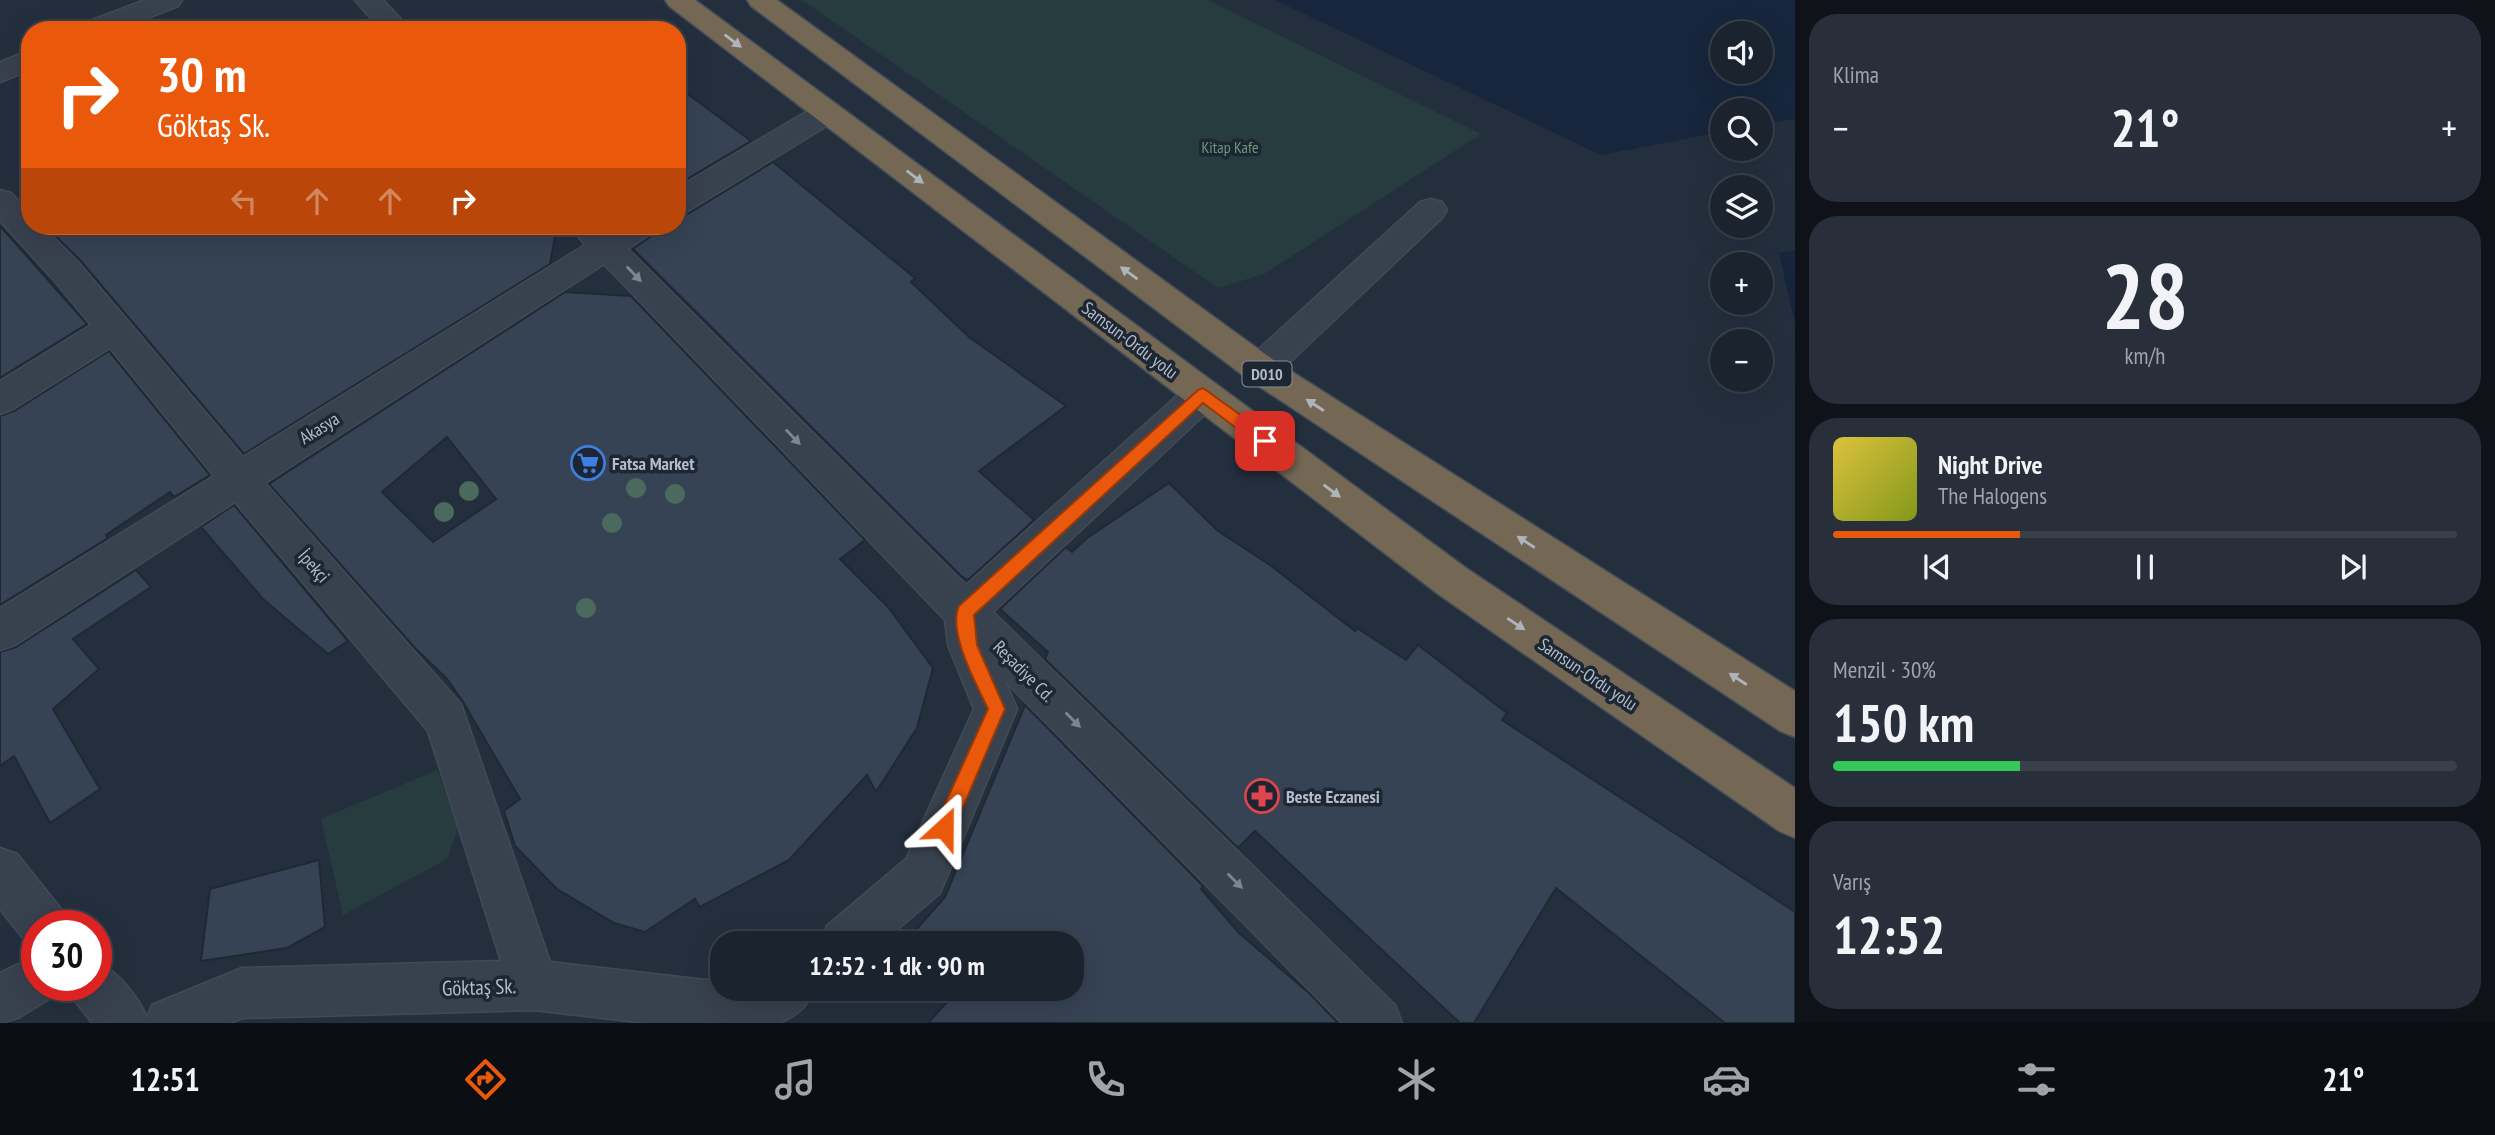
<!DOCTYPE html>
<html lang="tr">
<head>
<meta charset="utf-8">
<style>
  :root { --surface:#1b232e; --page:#282f3a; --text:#f1f3f6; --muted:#a0a4aa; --line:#39404a; --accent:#ea580c }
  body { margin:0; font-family:"PT Sans Narrow",sans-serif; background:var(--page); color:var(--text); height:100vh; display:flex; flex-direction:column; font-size:26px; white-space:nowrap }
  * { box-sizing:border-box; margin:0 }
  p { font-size:23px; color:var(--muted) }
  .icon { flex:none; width:38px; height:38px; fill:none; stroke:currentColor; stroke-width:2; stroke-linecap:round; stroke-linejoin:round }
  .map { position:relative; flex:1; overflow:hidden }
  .drawer { display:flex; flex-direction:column; gap:14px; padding:14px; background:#0f1319; width:700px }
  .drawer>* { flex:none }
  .hud { position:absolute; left:21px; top:21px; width:665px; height:214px; border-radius:28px; box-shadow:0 7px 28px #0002,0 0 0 2px var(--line); background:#ea580c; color:#fff; overflow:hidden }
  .tools { position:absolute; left:1710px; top:21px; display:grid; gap:14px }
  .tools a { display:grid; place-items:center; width:63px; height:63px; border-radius:50%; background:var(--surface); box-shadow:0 7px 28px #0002,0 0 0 2px var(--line); font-size:35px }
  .speed { position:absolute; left:21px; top:910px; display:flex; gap:14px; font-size:35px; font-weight:700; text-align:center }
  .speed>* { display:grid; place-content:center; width:91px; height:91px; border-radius:50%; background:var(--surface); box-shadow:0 7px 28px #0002,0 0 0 2px var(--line); line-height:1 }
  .speed .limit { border:10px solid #d22; background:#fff; color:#111 }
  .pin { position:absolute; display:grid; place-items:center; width:60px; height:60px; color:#fff; margin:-30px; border-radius:14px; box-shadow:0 4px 10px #0006 }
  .me { position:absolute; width:77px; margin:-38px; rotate:24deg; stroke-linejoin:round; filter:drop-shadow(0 0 5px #0008) }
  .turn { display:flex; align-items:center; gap:24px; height:147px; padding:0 21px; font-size:32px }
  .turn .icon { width:91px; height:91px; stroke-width:2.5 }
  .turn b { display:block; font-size:49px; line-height:60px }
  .lanes { display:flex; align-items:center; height:66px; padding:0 21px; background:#0003; justify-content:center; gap:35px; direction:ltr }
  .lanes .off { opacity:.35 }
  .big { font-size:52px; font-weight:700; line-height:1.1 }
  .drawer .card { flex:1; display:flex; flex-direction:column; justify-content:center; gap:10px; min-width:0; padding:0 24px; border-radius:28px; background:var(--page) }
  .drawer .dial { align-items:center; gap:0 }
  .dial b { font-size:91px; line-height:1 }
  .song { display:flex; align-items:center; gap:21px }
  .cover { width:84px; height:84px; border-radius:10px; background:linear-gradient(135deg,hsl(50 70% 55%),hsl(70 70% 35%)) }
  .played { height:7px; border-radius:4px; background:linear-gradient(90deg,var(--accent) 30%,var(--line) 30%) }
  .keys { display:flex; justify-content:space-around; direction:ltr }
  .heat { display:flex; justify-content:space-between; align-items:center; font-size:38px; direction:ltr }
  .charge { height:10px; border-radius:5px; background:linear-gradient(90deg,#34c759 30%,var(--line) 0) }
  .trip { position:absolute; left:710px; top:931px; width:374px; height:70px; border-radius:28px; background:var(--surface); box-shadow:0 7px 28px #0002,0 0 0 2px var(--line); font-weight:700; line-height:70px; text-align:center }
  .menu { display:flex; height:112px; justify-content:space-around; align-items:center; background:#0b0e12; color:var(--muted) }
  .menu .icon { width:49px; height:49px }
  .menu .current { color:var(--accent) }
  .menu b { font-size:32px; color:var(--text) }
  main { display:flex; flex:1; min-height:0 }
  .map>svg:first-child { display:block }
</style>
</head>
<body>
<main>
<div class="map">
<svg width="1795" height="1023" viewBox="0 0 1795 1023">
  <rect width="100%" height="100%" fill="#242f3e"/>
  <!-- green -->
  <g fill="#263c3f">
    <polygon points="802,0 1208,0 1481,134 1264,274 1218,288"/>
    <polygon points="437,770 458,828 447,859 343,915 321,819"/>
  </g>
  <!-- water -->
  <g fill="#17263c" fill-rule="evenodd">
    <path d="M 1275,0 L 1795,0 L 1795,119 L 1761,124 L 1760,110 L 1722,110 L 1722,132 L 1601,155 ZM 1722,33 L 1760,33 L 1760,72 L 1722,72 Z"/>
    <polygon points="1795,250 1795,324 1779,253"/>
  </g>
  <!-- building -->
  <g fill="#364354" stroke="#1f2835" stroke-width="2" fill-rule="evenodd">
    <polygon points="677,86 751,141 677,185"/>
    <polygon points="773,162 915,278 911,282 969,337 1066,406 979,471 1034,520 968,580 961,576 633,249 651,236 658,226 677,226 677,216 689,213"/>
    <polygon points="0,226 87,324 0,378"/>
    <polygon points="45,226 557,226 550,264 244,454 80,260"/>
    <path d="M 565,292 L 631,296 L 865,540 L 840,559 L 888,607 L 933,668 L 917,728 L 876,792 L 867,775 L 789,860 L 700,907 L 695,899 L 645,932 L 614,923 L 557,889 L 515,846 L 504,811 L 520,799 L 463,702 L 447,679 L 415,648 L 269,484 ZM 447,437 L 496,499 L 433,542 L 382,492 Z"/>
    <polygon points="109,351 210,475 174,497 170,492 106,535 108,538 0,605 0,416 14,411"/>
    <polygon points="1169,483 1218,531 1270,565 1355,631 1357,628 1406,660 1418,645 1507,713 1502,720 1795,912 1795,1023 1725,1023 1556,888 1474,1023 1460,1023 1255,831 1238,848 1045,659 1048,652 1000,609 1066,547 1072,552 1087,538"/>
    <polygon points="234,505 348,641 328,654 263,599 201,527"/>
    <polygon points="136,570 151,587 73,639 99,669 53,709 100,789 50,823 14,756 0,766 0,652 16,647"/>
    <polygon points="1025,705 1203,886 1201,889 1239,933 1309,993 1338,1023 928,1023 957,991 955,989 1073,989 1073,943 906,941 945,897"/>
    <polygon points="319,860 325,927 287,948 201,961 210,889"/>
  </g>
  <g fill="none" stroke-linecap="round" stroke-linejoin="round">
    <!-- minor casing -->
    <g stroke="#414a57" stroke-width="3">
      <g id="minor">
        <polygon points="145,0 182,0 178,6 118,30 78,30 82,24"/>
        <polygon points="355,0 383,0 411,30 381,30"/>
        <polygon points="30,50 30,70 0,82 0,62"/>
        <polygon points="828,102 838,105 843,112 838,119 688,211 677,214 677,188 818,105"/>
        <path d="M 0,190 L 11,193 L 30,213 L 30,226 L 42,226 L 78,262 L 243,457 L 585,245 L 570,226 L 605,226 L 609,229 L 615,226 L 655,226 L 650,234 L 628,249 L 966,585 L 1190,384 L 1203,380 L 1216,384 L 1221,394 L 1216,404 L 993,612 L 1395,1005 L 1402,1023 L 1342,1023 L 1005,681 L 1017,709 L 940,893 L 881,943 L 820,943 L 827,926 L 906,859 L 974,709 L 948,645 L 945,620 L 604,264 L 265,483 L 461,704 L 550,962 L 705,980 L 723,979 L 723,989 L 814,989 C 807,1007 798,1015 779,1023 L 647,1023 L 533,1010 L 242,1018 L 230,1023 L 92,1023 L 76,1002 L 68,985 L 96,985 L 96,962 C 118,971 138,996 147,1018 L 152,1005 L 242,968 L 501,961 L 428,731 L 235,502 L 15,645 L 0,650 L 0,608 L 214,476 L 110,348 L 13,409 L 0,414 L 0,381 L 91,325 L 54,280 L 0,221 Z"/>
        <polygon points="1431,199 1442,202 1447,210 1442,218 1272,379 1260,383 1248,379 1242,369 1248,359 1420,202"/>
        <polygon points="0,848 17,854 61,909 68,926 37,926 37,947 27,943 0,909"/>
        <polygon points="37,955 37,985 59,985 54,996 18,1018 0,1023 0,973"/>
      </g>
    </g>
    <!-- highway casing -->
    <g stroke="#434c59" stroke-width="3">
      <g id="highway">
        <polygon points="665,0 695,0 1466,568 1795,788 1795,838 1779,831 1438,594 669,6"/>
        <polygon points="747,0 777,0 1272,359 1795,691 1795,737 1780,731 1248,379 751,6"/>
      </g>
    </g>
    <!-- minor -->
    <use href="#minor" fill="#38414e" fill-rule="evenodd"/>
    <!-- highway -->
    <use href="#highway" fill="#746855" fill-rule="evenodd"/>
  </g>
  <!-- trees -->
  <g fill="#4b6a5d">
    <circle cx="636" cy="488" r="10"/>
    <circle cx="469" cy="491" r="10"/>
    <circle cx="675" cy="494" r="10"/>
    <circle cx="444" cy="512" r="10"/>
    <circle cx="612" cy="523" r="10"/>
    <circle cx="586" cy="608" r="10"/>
  </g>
  <!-- one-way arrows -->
  <defs><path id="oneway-solid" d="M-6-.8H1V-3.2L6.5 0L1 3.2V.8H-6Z" transform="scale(1.75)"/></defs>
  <g fill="#aeb4bd">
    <use href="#oneway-solid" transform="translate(733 41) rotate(37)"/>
    <use href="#oneway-solid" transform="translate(915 177) rotate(37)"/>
    <use href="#oneway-solid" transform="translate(1129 273) rotate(-144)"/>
    <use href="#oneway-solid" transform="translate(1315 405) rotate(-147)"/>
    <use href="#oneway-solid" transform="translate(1332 491) rotate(37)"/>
    <use href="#oneway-solid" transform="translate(1526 542) rotate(-147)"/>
    <use href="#oneway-solid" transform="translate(1516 624) rotate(34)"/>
    <use href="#oneway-solid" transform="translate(1738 679) rotate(-147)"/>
  </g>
  <g fill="#7c8592">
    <use href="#oneway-solid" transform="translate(634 274) rotate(46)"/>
    <use href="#oneway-solid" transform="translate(793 437) rotate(46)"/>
    <use href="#oneway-solid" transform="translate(1073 720) rotate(45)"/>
    <use href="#oneway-solid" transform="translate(1235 881) rotate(45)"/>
  </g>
  <!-- route -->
  <path fill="#ea580c" stroke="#983908" stroke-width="2" d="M 1203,388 L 1271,437 L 1273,441 L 1271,446 L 1260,446 L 1203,403 L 974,615 L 977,645 L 1005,709 L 951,835 L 944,838 L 937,835 L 934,828 L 988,709 C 977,685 947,632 959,606 L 1198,390 Z"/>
  <!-- icons -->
  <defs>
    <g id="supermarket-ring" transform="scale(1.75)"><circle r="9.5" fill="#1d2633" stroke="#3f7fe0" stroke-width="1.5"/><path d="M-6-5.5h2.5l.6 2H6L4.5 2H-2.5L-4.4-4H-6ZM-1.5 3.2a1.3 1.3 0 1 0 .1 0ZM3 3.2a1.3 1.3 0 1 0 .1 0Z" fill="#3f7fe0"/></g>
    <g id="pharmacy-ring" transform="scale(1.75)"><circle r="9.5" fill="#1d2633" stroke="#e0444e" stroke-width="1.5"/><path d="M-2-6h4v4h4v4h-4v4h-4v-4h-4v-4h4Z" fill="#e0444e"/></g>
  </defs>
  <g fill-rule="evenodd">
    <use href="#supermarket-ring" x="588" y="463"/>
    <use href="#pharmacy-ring" x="1262" y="796"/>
  </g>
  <g text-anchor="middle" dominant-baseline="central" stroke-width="7" stroke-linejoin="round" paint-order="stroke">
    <!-- far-park labels -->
    <g font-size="16" fill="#6b9a76" stroke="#1d2633">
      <text x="1230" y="147">Kitap Kafe</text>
    </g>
    <!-- shield labels -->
    <rect fill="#1d2633" stroke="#878f9c" stroke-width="2" x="1242.5" y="361.5" width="49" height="25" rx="5"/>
    <g font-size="16" font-weight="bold" fill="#b4bcc9">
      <text x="1267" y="374">D010</text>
    </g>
    <!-- street labels -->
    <g font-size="18" fill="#b4bcc9" stroke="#1d2633">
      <text transform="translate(1130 340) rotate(37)">Samsun-Ordu yolu</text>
      <text transform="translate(319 428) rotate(-32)">Akasya</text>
      <text transform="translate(314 566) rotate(49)">İpekçi</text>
      <text transform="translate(1024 671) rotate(45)">Reşadiye Cd.</text>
      <text transform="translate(1588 674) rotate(34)">Samsun-Ordu yolu</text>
    </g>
    <!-- poi labels -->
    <g font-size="18" font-weight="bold" fill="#b4bcc9" stroke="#1d2633" text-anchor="start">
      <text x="612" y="463">Fatsa Market</text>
      <text x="1286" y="796">Beste Eczanesi</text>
    </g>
    <!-- near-street labels -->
    <g font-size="21" fill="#b4bcc9" stroke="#1d2633">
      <text transform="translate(479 987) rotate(-2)">Göktaş Sk.</text>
    </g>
  </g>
</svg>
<div class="tools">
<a><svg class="icon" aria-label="sound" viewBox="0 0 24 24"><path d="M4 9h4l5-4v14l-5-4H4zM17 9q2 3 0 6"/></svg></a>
<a><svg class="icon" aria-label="search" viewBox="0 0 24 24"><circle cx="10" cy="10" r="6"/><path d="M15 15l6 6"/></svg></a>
<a><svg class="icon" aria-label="layers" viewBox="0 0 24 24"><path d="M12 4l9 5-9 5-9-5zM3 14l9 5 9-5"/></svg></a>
<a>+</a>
<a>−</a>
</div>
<div class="speed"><div class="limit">30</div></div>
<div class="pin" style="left:1265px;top:441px;background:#d93025"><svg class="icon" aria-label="arrive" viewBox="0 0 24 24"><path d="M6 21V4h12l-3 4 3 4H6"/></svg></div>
<svg class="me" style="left:944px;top:828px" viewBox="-20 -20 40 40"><path d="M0-17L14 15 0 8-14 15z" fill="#ea580c" stroke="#fff" stroke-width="4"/></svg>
<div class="trip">12:52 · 1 dk · 90 m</div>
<div class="hud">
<div class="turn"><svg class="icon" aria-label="right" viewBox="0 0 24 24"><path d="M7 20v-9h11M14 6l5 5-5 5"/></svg><div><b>30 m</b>Göktaş Sk.</div></div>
<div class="lanes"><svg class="icon off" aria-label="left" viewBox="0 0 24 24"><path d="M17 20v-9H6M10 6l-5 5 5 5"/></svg><svg class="icon off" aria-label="ahead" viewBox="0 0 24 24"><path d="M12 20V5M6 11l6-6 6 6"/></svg><svg class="icon off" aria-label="ahead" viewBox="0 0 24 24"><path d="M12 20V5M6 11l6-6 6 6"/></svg><svg class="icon" aria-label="right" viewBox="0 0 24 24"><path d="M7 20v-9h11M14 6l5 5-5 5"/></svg></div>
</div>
</div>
<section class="drawer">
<div class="card"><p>Klima</p>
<div class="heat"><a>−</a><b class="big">21°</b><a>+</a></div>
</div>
<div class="card dial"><b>28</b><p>km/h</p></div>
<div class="card">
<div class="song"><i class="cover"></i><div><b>Night Drive</b><p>The Halogens</p></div></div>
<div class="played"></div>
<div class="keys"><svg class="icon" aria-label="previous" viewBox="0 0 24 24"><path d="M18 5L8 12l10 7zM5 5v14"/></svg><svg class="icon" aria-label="pause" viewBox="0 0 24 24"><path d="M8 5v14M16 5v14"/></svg><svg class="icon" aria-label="next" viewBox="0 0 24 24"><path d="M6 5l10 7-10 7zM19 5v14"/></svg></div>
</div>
<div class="card"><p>Menzil · 30%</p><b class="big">150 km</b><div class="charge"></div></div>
<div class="card"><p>Varış</p><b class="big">12:52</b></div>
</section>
</main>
<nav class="menu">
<b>12:51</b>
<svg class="icon current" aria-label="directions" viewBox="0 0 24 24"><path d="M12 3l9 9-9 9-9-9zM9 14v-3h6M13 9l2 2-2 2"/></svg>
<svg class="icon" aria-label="music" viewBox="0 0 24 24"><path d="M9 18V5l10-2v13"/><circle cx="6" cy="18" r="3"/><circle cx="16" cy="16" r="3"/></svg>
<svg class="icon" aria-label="phone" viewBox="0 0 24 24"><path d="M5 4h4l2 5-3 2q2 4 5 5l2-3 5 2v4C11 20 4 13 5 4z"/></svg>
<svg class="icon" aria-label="climate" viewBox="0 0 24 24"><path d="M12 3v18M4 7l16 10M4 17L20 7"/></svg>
<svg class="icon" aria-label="car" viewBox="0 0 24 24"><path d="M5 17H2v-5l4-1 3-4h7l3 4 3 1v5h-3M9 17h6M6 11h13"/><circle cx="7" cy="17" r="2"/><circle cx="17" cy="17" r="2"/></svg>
<svg class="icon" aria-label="filters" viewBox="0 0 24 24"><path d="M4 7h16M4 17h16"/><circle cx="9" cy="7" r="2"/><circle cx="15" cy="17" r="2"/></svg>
<b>21°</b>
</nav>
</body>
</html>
